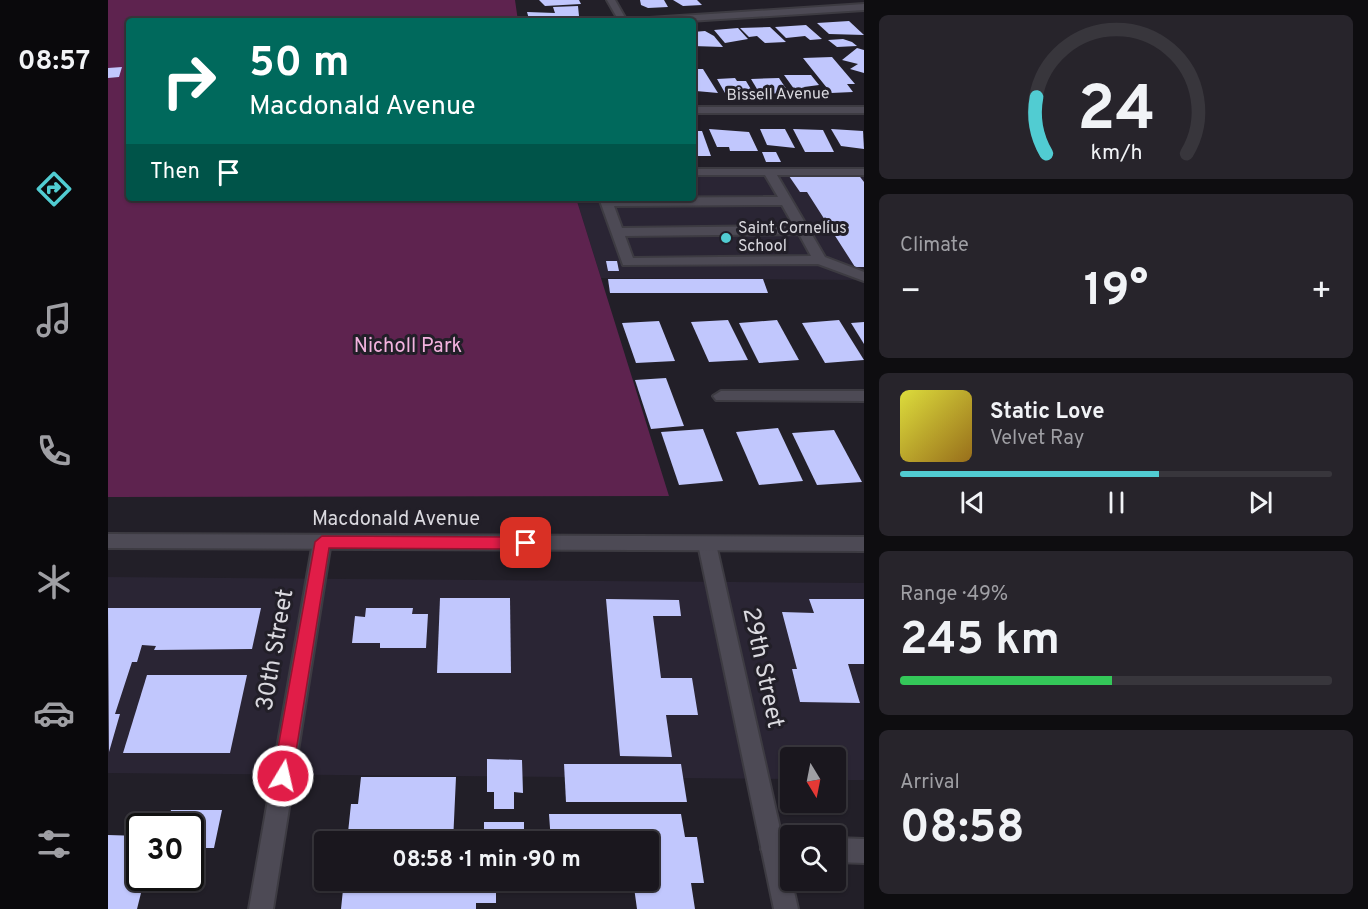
<!DOCTYPE html>
<html lang="en">
<head>
<meta charset="utf-8">
<style>
  :root { --surface:#1a171e; --page:#27242b; --text:#f1f3f6; --muted:#9f9fa4; --line:#38363c; --accent:#51ccd2 }
  body { margin:0; font-family:Overpass,sans-serif; background:var(--page); color:var(--text); height:100vh; display:flex; flex-direction:column; font-size:22px; white-space:nowrap }
  * { box-sizing:border-box; margin:0 }
  p { font-size:20px; color:var(--muted) }
  .icon { flex:none; width:33px; height:33px; fill:none; stroke:currentColor; stroke-width:2; stroke-linecap:round; stroke-linejoin:round }
  .map { position:relative; flex:1; overflow:hidden }
  .sheet { display:flex; flex-direction:column; gap:15px; padding:15px; background:#0e0d10; width:504px }
  .sheet>* { flex:none }
  .hud { position:absolute; left:18px; top:18px; width:570px; height:183px; border-radius:6px; box-shadow:0 2px 4px #0004,0 0 0 2px var(--line); background:#00695c; color:#fff; overflow:hidden }
  .needle { width:39px; rotate:170deg }
  .fabs { position:absolute; left:672px; top:747px; display:grid; gap:12px }
  .fabs a { display:grid; place-items:center; width:66px; height:66px; border-radius:6px; background:var(--surface); box-shadow:0 2px 4px #0004,0 0 0 2px var(--line); font-size:30px }
  .speed { position:absolute; left:18px; top:813px; display:flex; gap:12px; font-size:30px; font-weight:700; text-align:center }
  .speed>* { display:grid; place-content:center; width:78px; height:78px; border-radius:50%; background:var(--surface); box-shadow:0 2px 4px #0004,0 0 0 2px var(--line); line-height:1 }
  .speed .limit { border:3px solid #111; border-radius:9px; background:#fff; color:#111 }
  .pin { position:absolute; display:grid; place-items:center; width:51px; height:51px; color:#fff; margin:-26px; border-radius:12px; box-shadow:0 3px 9px #0006 }
  .me { position:absolute; width:66px; margin:-33px; rotate:9deg; stroke-linejoin:round; filter:drop-shadow(0 0 4px #0008) }
  .turn { display:flex; align-items:center; gap:21px; height:126px; padding:0 24px; font-size:27px }
  .turn .icon { width:78px; height:78px; stroke-width:2.5 }
  .turn b { display:block; font-size:42px; line-height:51px }
  .then { display:flex; align-items:center; height:57px; padding:0 24px; background:#0003; gap:12px; font-size:22px }
  .big { font-size:45px; font-weight:700; line-height:1.1 }
  .sheet .widget { flex:1; display:flex; flex-direction:column; justify-content:center; gap:9px; min-width:0; padding:0 21px; border-radius:9px; background:var(--page) }
  .sheet .dial { align-items:center; gap:0 }
  .dial svg { height:156px; overflow:visible; fill:none; stroke:var(--line); stroke-width:7; stroke-linecap:round; text-anchor:middle }
  .dial text { fill:var(--text); stroke:none }
  .song { display:flex; align-items:center; gap:18px }
  .cover { width:72px; height:72px; border-radius:9px; background:linear-gradient(135deg,hsl(60 70% 55%),hsl(40 70% 35%)) }
  .played { height:6px; border-radius:3px; background:linear-gradient(90deg,var(--accent) 60%,var(--line) 60%) }
  .keys { display:flex; justify-content:space-around; direction:ltr }
  .heat { display:flex; justify-content:space-between; align-items:center; font-size:33px; direction:ltr }
  .charge { height:9px; border-radius:4px; background:linear-gradient(90deg,#34c759 49%,var(--line) 0) }
  .trip { position:absolute; left:206px; top:831px; width:345px; height:60px; border-radius:6px; background:var(--surface); box-shadow:0 2px 4px #0004,0 0 0 2px var(--line); font-weight:700; line-height:60px; text-align:center }
  main { display:flex; flex:1; min-height:0 }
  .dock { display:flex; flex-direction:column; width:108px; justify-content:space-around; align-items:center; background:#0a090c; color:var(--muted) }
  .dock .icon { width:42px; height:42px }
  .dock .active { color:var(--accent) }
  .dock b { font-size:27px; color:var(--text) }
  .map>svg:first-child { display:block }
</style>
</head>
<body>
<main>
<nav class="dock">
<b>08:57</b>
<svg class="icon active" aria-label="directions" viewBox="0 0 24 24"><path d="M12 3l9 9-9 9-9-9zM9 14v-3h6M13 9l2 2-2 2"/></svg>
<svg class="icon" aria-label="music" viewBox="0 0 24 24"><path d="M9 18V5l10-2v13"/><circle cx="6" cy="18" r="3"/><circle cx="16" cy="16" r="3"/></svg>
<svg class="icon" aria-label="phone" viewBox="0 0 24 24"><path d="M5 4h4l2 5-3 2q2 4 5 5l2-3 5 2v4C11 20 4 13 5 4z"/></svg>
<svg class="icon" aria-label="climate" viewBox="0 0 24 24"><path d="M12 3v18M4 7l16 10M4 17L20 7"/></svg>
<svg class="icon" aria-label="car" viewBox="0 0 24 24"><path d="M5 17H2v-5l4-1 3-4h7l3 4 3 1v5h-3M9 17h6M6 11h13"/><circle cx="7" cy="17" r="2"/><circle cx="17" cy="17" r="2"/></svg>
<svg class="icon" aria-label="filters" viewBox="0 0 24 24"><path d="M4 7h16M4 17h16"/><circle cx="9" cy="7" r="2"/><circle cx="15" cy="17" r="2"/></svg>
</nav>
<div class="map">
<svg width="756" height="909" viewBox="0 0 756 909">
  <rect width="100%" height="100%" fill="#221f28"/>
  <!-- built -->
  <g fill="#2a2534">
    <polygon points="585,168 756,169 756,280 493,278 468,198 585,198"/>
    <polygon points="0,577 756,583 756,780 728,780 728,758 682,758 682,779 0,773"/>
  </g>
  <!-- green -->
  <polygon fill="#5e234f" points="0,0 407,0 410,21 21,21 21,198 468,198 561,496 0,497"/>
  <!-- building -->
  <g fill="#c1c7fd">
    <polygon points="431,0 471,0 473,4 437,6"/>
    <polygon points="532,0 556,0 560,7 540,8 533,5"/>
    <polygon points="565,0 589,0 594,5 575,6"/>
    <polygon points="470,6 471,16 421,19 419,12 447,13 445,7"/>
    <polygon points="741,21 756,35 721,34 709,23"/>
    <polygon points="698,25 714,39 702,40 697,36 678,38 667,27"/>
    <polygon points="662,27 678,42 657,43 649,36 641,37 632,28"/>
    <polygon points="630,28 640,39 617,43 606,30"/>
    <polygon points="597,31 606,36 615,47 585,46 585,32"/>
    <polygon points="735,39 744,42 749,46 729,47 720,40"/>
    <polygon points="749,48 756,50 756,73 742,69 750,64 734,60"/>
    <polygon points="724,57 747,84 739,84 745,92 723,93 695,58"/>
    <polygon points="14,67 11,77 0,78 0,68"/>
    <polygon points="585,69 595,69 610,93 588,91"/>
    <polygon points="676,75 703,75 711,85 696,87 700,93 689,93"/>
    <polygon points="627,78 629,81 638,81 644,91 617,93 609,79"/>
    <polygon points="671,78 681,93 652,94 643,79"/>
    <polygon points="601,129 641,132 650,151 622,151 621,147 609,147"/>
    <polygon points="652,129 677,129 687,148 659,145"/>
    <polygon points="685,129 715,130 726,152 697,152"/>
    <polygon points="723,129 755,131 756,149 733,146"/>
    <polygon points="585,131 594,131 603,156 588,156"/>
    <polygon points="654,152 668,152 673,162 658,162"/>
    <polygon points="739,173 749,173 756,182 756,267 747,267 699,192 692,192 681,176 741,176"/>
    <polygon points="498,261 509,261 511,271 500,271"/>
    <polygon points="500,279 655,279 660,293 502,293"/>
    <polygon points="620,320 640,360 601,362 583,322"/>
    <polygon points="669,320 691,360 651,363 631,323"/>
    <polygon points="731,320 756,360 717,363 694,323"/>
    <polygon points="551,321 567,361 528,363 514,323"/>
    <polygon points="756,322 756,344 743,323"/>
    <polygon points="558,378 576,426 543,429 527,380"/>
    <polygon points="670,428 695,481 651,485 628,432"/>
    <polygon points="595,429 615,481 571,485 553,432"/>
    <polygon points="726,430 754,482 709,485 684,433"/>
    <polygon points="332,598 402,598 403,673 329,673"/>
    <polygon points="498,599 571,600 573,616 545,616 553,678 584,678 590,715 558,715 564,757 512,756"/>
    <polygon points="701,599 756,599 756,664 740,664 752,703 692,702 684,669 689,669 674,612 706,613"/>
    <polygon points="0,608 153,608 144,649 46,650 48,646 34,645 29,662 24,662 7,714 12,714 1,752"/>
    <polygon points="258,608 305,608 304,614 320,614 318,648 272,648 272,643 244,643 247,616 257,617"/>
    <polygon points="39,675 139,675 122,753 15,753"/>
    <polygon points="379,759 414,760 415,793 406,792 406,809 386,809 386,792 379,792"/>
    <polygon points="456,764 573,764 579,802 458,802"/>
    <polygon points="253,777 348,777 345,842 239,842 243,804 250,804"/>
    <polygon points="63,810 114,810 106,848 95,848 92,860 82,860 82,826 59,826"/>
    <polygon points="441,814 573,814 577,837 589,837 596,883 583,883 587,909 529,909 525,880 540,880 540,842 443,842"/>
    <rect x="376" y="822" width="40" height="20"/>
    <polygon points="0,835 32,836 32,878 76,878 73,888 34,889 29,909 0,909"/>
    <polygon points="236,880 388,880 388,903 368,903 368,909 233,909"/>
  </g>
  <g fill="none" stroke-linecap="round" stroke-linejoin="round">
    <!-- service casing -->
    <g stroke="#3d3b42" stroke-width="4">
      <g id="service">
        <path d="M 585,169 L 756,169 L 756,175 L 669,175 L 717,257 L 756,272 L 756,281 L 710,264 L 515,265 L 491,198 L 670,197 L 657,175 L 585,175 ZM 674,205 L 686,226 L 514,228 L 506,206 ZM 691,234 L 703,256 L 525,258 L 517,236 Z"/>
        <polygon points="665,837 682,837 682,861 665,861 657,857 653,849 657,841"/>
        <polygon points="728,838 756,839 756,863 728,862"/>
      </g>
    </g>
    <!-- minor casing -->
    <g stroke="#3d3b42" stroke-width="4">
      <g id="minor">
        <polygon points="499,0 507,0 519,21 511,21"/>
        <polygon points="756,4 756,10 581,21 537,21 541,18"/>
        <rect x="585" y="107" width="171" height="6"/>
        <polygon points="613,391 756,391 756,401 608,400 605,396"/>
        <polygon points="214,535 220,537 223,542 165,909 141,909 205,542 208,537"/>
        <polygon points="599,537 605,539 608,544 690,909 666,909 590,544 593,539"/>
      </g>
    </g>
    <!-- tertiary casing -->
    <g stroke="#3d3b42" stroke-width="4">
      <polygon id="tertiary" points="0,534 756,537 756,551 0,548"/>
    </g>
    <!-- service -->
    <use href="#service" fill="#4d4a55" fill-rule="evenodd"/>
    <!-- minor -->
    <use href="#minor" fill="#4d4a55" fill-rule="evenodd"/>
    <!-- tertiary -->
    <use href="#tertiary" fill="#4d4a55" fill-rule="evenodd"/>
  </g>
  <!-- route -->
  <polygon fill="#e11d48" stroke="#92132f" stroke-width="1.5" points="214,536 418,537 426,543 418,549 221,548 184,776 181,783 175,785 168,783 165,776 207,542"/>
  <!-- markers -->
  <circle fill="#51ccd2" stroke="#221f28" stroke-width="2" cx="618" cy="238" r="6"/>
  <g text-anchor="middle" dominant-baseline="central" stroke-width="6" stroke-linejoin="round" paint-order="stroke">
    <!-- far-street labels -->
    <g font-size="16" fill="#dad9df" stroke="#221f28">
      <text transform="translate(670 95) rotate(-1)">Bissell Avenue</text>
    </g>
    <!-- far-poi labels -->
    <g font-size="16" fill="#dad9df" stroke="#221f28" text-anchor="start">
      <text x="630" y="229">Saint Cornelius<tspan x="630" dy="18">School</tspan></text>
    </g>
    <!-- park labels -->
    <g font-size="20" fill="#f3b3df" stroke="#221f28">
      <text x="300" y="347">Nicholl Park</text>
    </g>
    <!-- street labels -->
    <g font-size="20" fill="#dad9df" stroke="#221f28">
      <text x="288" y="520">Macdonald Avenue</text>
    </g>
    <!-- near-street labels -->
    <g font-size="24" fill="#dad9df" stroke="#221f28">
      <text transform="translate(168 650) rotate(-80)">30th Street</text>
      <text transform="translate(654 668) rotate(78)">29th Street</text>
    </g>
  </g>
</svg>
<div class="fabs">
<a><svg class="needle" viewBox="-14 -14 28 28"><path d="M0-13l5 13h-10z" fill="#e53935"/><path d="M0 13l5-13h-10z" fill="#9f9fa4"/></svg></a>
<a><svg class="icon" aria-label="search" viewBox="0 0 24 24"><circle cx="10" cy="10" r="6"/><path d="M15 15l6 6"/></svg></a>
</div>
<div class="speed"><div class="limit">30</div></div>
<div class="pin" style="left:418px;top:543px;background:#d93025"><svg class="icon" aria-label="arrive" viewBox="0 0 24 24"><path d="M6 21V4h12l-3 4 3 4H6"/></svg></div>
<svg class="me" style="left:175px;top:776px" viewBox="-20 -20 40 40"><circle r="17" fill="#e11d48" stroke="#fff" stroke-width="3"/><path d="M0-11L8 9 0 5-8 9z" fill="#fff"/></svg>
<div class="trip">08:58 · 1 min · 90 m</div>
<div class="hud">
<div class="turn"><svg class="icon" aria-label="right" viewBox="0 0 24 24"><path d="M7 20v-9h11M14 6l5 5-5 5"/></svg><div><b>50 m</b>Macdonald Avenue</div></div>
<div class="then">Then<svg class="icon" aria-label="arrive" viewBox="0 0 24 24"><path d="M6 21V4h12l-3 4 3 4H6"/></svg></div>
</div>
</div>
<section class="sheet">
<div class="widget dial"><svg viewBox="0 0 100 80">
<path d="M14 69A42 42 0 1 1 86 69"/>
<path d="M14 69A42 42 0 0 1 9 40" stroke="#51ccd2"/>
<text x="50" y="56" font-size="32" font-weight="700">24</text>
<text x="50" y="72" font-size="11">km/h</text>
</svg></div>
<div class="widget"><p>Climate</p>
<div class="heat"><a>−</a><b class="big">19°</b><a>+</a></div>
</div>
<div class="widget">
<div class="song"><i class="cover"></i><div><b>Static Love</b><p>Velvet Ray</p></div></div>
<div class="played"></div>
<div class="keys"><svg class="icon" aria-label="previous" viewBox="0 0 24 24"><path d="M18 5L8 12l10 7zM5 5v14"/></svg><svg class="icon" aria-label="pause" viewBox="0 0 24 24"><path d="M8 5v14M16 5v14"/></svg><svg class="icon" aria-label="next" viewBox="0 0 24 24"><path d="M6 5l10 7-10 7zM19 5v14"/></svg></div>
</div>
<div class="widget"><p>Range · 49%</p><b class="big">245 km</b><div class="charge"></div></div>
<div class="widget"><p>Arrival</p><b class="big">08:58</b></div>
</section>
</main>
</body>
</html>
